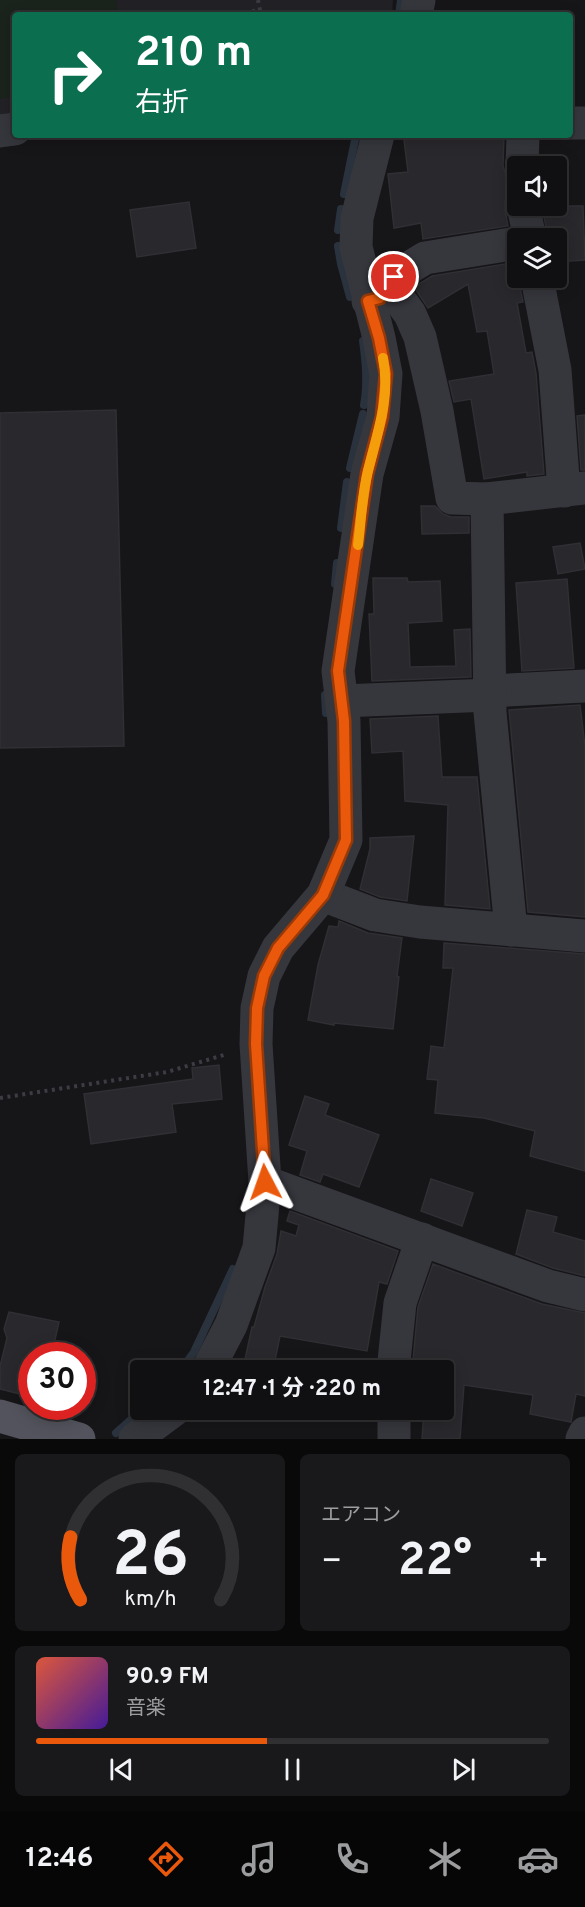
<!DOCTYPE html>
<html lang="ja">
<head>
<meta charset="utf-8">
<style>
  :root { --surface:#101012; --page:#19191b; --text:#f1f3f6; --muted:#9c9d9f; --line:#303032; --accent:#ea580c }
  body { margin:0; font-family:Overpass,"Noto Sans JP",sans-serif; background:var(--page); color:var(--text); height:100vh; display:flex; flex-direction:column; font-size:22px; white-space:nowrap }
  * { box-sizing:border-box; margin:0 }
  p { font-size:20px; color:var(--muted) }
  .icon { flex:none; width:33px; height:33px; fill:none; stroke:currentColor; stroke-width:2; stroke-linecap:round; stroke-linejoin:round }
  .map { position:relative; height:1439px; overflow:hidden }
  .side { display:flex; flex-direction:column; gap:15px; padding:15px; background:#09090a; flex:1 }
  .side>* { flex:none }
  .hud { position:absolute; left:12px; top:12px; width:561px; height:126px; border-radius:6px; box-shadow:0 3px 15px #0003,0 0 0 2px var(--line); background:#0b6e4f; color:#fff; overflow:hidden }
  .controls { position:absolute; left:507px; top:156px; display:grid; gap:12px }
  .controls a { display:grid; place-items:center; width:60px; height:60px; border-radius:6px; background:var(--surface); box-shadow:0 3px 15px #0003,0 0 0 2px var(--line); font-size:30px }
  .speed { position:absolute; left:18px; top:1342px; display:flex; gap:12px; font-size:30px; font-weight:700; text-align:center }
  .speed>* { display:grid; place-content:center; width:78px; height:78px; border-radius:50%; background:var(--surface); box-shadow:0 3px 15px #0003,0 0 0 2px var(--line); line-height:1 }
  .speed .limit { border:9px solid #d22; background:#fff; color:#111 }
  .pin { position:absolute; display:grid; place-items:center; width:51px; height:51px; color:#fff; margin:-26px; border:3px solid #fff; border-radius:50%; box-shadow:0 2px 6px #0007 }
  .me { position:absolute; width:66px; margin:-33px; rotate:356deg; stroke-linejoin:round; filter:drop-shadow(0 0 4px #0008) }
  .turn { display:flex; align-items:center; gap:21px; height:126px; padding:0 24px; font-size:27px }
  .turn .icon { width:78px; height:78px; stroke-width:2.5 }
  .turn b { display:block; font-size:42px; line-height:51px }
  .big { font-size:45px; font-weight:700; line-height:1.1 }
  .side .tile { flex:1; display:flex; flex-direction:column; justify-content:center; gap:9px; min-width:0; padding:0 21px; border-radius:9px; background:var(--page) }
  .side .dial { align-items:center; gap:0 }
  .dial svg { height:156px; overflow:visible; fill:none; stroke:var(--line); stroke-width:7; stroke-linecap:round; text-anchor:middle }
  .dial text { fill:var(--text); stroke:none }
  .song { display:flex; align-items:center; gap:18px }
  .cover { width:72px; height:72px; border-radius:9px; background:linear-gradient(135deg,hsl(10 70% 55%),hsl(260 70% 35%)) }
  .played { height:6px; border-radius:3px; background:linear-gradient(90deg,var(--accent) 45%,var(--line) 45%) }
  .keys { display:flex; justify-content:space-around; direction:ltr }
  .heat { display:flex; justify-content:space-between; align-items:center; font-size:33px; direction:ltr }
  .side .tiles { flex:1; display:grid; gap:15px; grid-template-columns:1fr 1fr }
  .tile:last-child { grid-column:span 2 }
  .trip { position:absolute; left:130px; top:1360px; width:324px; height:60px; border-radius:6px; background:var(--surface); box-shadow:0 3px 15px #0003,0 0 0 2px var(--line); font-weight:700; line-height:60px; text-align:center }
  .tab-bar { display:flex; height:96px; justify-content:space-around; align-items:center; background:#060607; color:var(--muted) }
  .tab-bar .icon { width:42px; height:42px }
  .tab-bar .on { color:var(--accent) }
  .tab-bar b { font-size:27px; color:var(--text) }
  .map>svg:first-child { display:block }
</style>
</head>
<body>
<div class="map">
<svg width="585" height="1439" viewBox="0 0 585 1439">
  <rect width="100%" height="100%" fill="#161518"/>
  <!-- built -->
  <polygon fill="#222125" points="0,0 393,0 392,15 15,15 15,117 0,119"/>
  <!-- green -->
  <polygon fill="#1b231d" points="0,0 116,0 119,15 15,15 15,96 0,99"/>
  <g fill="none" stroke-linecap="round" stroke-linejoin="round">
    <!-- stream -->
    <g stroke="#2a333d" stroke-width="8">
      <polyline points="399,15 401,0"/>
      <polyline points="344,194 356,135"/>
      <polyline points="338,230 341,209"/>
      <polyline points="338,246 341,264 350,297"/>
      <path d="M 363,341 C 366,363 368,383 364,405"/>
      <polyline points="350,468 363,414"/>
      <polyline points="341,528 347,482"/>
      <polyline points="335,584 337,563"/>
      <polyline points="325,695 326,713"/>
      <polyline points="180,1371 194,1352 233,1269"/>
      <polyline points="116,1433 142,1410"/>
    </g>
  </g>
  <!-- building -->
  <g fill="#29282c" stroke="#302f34" stroke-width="1.5">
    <polygon points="446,135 452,135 452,139 504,135 503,166 506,175 512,182 516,183 516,189 510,193 505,201 505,210 508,226 423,239 421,223 394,228 388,174 408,172 404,140"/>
    <polygon points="189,202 196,248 137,257 130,210"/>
    <polygon points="542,206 583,206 585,260 556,262 556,238 548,238"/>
    <polygon points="518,262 518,278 523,302 517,303 526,353 532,352 536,373 544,474 527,476 527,472 484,479 471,399 454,402 449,381 494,374 487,331 477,332 468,284 428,308 414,287 432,276"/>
    <polygon points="116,410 124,746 0,748 0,413"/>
    <polygon points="585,415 585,470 581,470 577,416"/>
    <polygon points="421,506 435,506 443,514 451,517 469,517 469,533 422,534"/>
    <polygon points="580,543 585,569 558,574 553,547"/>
    <polygon points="373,578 407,578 408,582 440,581 442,621 408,623 410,667 456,666 454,630 470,629 471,677 372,681 369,614 374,614"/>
    <polygon points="567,579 574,668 522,671 516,583"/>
    <polygon points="580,705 585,746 585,917 528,912 509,710"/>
    <polygon points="438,716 442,777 477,777 490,909 445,905 448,805 405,801 403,751 372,753 370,719"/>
    <polygon points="414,836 407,901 380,897 360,889 370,849 370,838"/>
    <polygon points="339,921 368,933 402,938 397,976 399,977 393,1029 334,1023 334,1025 308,1020 318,965 329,926 338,927"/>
    <polygon points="444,943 585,954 585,1171 530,1156 535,1131 484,1118 435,1113 438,1080 427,1079 431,1046 444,1048 453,968 443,968"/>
    <polygon points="219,1065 222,1099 172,1104 176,1132 91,1144 84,1094 193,1079 192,1068"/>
    <polygon points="305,1096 329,1104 325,1115 379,1135 359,1187 323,1174 320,1182 300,1175 307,1151 289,1145"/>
    <polygon points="431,1179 473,1193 462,1226 421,1211"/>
    <polygon points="527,1210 557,1217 553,1232 585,1241 585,1276 553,1268 516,1254"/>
    <polygon points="290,1211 398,1251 387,1284 379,1282 367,1351 280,1336 273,1370 244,1364 252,1327 254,1327 265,1287 277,1254 281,1231 296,1236 299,1225 287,1221"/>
    <polygon points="433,1264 542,1304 585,1313 585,1396 576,1394 571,1422 530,1414 533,1395 464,1385 460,1439 422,1439 424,1410 444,1410 444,1371 412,1371 418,1307"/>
    <polygon points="9,1312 59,1322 52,1353 33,1348 20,1394 0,1389 0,1366 7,1338 4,1329"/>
  </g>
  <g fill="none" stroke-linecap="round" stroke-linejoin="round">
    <!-- path -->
    <g stroke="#3c3d44" stroke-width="4" stroke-dasharray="3 4.5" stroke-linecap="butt">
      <polyline points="258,0 261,15"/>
      <polyline points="230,15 260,10"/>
      <polyline points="0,1098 167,1072 227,1054"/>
    </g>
    <!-- minor -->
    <g stroke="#36373d" stroke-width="33">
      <polyline points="416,15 419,0"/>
      <polyline points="570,123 585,123"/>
      <polyline points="0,131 15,129"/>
      <polyline points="522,166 523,135"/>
      <polyline points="523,206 530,238"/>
      <polyline points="537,278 555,370 564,491"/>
      <polyline points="379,298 394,277 425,258 518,243"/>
      <polyline points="368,301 394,292 410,314 420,337 437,411 452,498 487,499"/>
      <polyline points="490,691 585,686"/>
      <polyline points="342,701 490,695"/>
      <polyline points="323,895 375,915 420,922 585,936"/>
      <polyline points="511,930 490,712 487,499 585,488"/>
      <polyline points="265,1182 548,1286 585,1295"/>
      <polyline points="207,1371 231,1325 259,1248 265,1182 256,1044 257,1008 264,976 278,948 323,895 346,840 344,721 338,671 367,474 383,417 386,374 379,338 356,247 357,218 378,135"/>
      <polyline points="393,1371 400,1303 422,1239"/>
      <polyline points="394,1410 394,1439"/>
      <polyline points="135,1439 174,1410"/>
      <polyline points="582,1439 585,1433"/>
    </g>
    <!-- major -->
    <polyline stroke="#52535c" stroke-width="33" points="0,1416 79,1439"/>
  </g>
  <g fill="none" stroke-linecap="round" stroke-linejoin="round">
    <!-- route casing -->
    <g stroke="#983908" stroke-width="15">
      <polyline id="route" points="265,1182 256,1044 257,1008 264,976 278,948 323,895 346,840 344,721 338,671 367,474 382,417 386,374 379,338 368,301 380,298 394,277"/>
    </g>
    <!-- route -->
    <use href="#route" stroke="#ea580c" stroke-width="10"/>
    <!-- slow -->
    <path stroke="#f59e0b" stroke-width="10" d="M 358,545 C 361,521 362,495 368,471 C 377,434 391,397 383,358"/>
  </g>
</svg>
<div class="controls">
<a><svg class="icon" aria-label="sound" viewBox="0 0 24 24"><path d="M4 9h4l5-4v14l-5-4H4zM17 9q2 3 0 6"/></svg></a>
<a><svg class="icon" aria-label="layers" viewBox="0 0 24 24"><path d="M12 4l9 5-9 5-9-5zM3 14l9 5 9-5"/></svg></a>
</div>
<div class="speed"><div class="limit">30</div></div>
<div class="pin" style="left:394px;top:277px;background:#d93025"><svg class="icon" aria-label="arrive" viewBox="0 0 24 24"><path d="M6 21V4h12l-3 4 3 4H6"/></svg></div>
<svg class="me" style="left:265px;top:1182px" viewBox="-20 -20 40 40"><path d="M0-17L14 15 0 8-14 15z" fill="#ea580c" stroke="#fff" stroke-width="4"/></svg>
<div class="trip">12:47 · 1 分 · 220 m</div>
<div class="hud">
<div class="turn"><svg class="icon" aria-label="right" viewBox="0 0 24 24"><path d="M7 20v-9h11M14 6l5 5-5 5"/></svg><div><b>210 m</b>右折</div></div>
</div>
</div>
<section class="side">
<div class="tiles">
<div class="tile dial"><svg viewBox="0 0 100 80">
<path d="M14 69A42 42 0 1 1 86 69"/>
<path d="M14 69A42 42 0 0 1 9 37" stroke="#ea580c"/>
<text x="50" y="56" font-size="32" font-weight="700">26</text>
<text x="50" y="72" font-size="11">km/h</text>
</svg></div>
<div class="tile"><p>エアコン</p>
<div class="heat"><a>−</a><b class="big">22°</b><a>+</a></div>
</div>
<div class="tile">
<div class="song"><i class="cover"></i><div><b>90.9 FM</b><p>音楽</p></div></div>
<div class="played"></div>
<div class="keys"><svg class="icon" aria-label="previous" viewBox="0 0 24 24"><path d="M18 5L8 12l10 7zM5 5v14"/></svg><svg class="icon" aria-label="pause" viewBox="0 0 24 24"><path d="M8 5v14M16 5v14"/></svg><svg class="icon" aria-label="next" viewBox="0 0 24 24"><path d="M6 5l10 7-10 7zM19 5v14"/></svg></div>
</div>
</div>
</section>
<nav class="tab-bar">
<b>12:46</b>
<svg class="icon on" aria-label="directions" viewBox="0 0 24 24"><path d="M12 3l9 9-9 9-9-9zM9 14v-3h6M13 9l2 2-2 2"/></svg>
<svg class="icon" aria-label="music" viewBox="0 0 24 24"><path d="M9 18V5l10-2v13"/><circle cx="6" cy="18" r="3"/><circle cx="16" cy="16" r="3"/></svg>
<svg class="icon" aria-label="phone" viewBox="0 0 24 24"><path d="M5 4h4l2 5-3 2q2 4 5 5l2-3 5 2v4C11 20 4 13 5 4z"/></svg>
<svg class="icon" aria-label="climate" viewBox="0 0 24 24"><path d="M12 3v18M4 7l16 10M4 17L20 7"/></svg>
<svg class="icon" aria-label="car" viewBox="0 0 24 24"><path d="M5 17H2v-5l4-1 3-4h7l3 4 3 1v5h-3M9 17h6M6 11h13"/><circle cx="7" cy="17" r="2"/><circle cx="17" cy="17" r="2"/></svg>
</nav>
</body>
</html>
